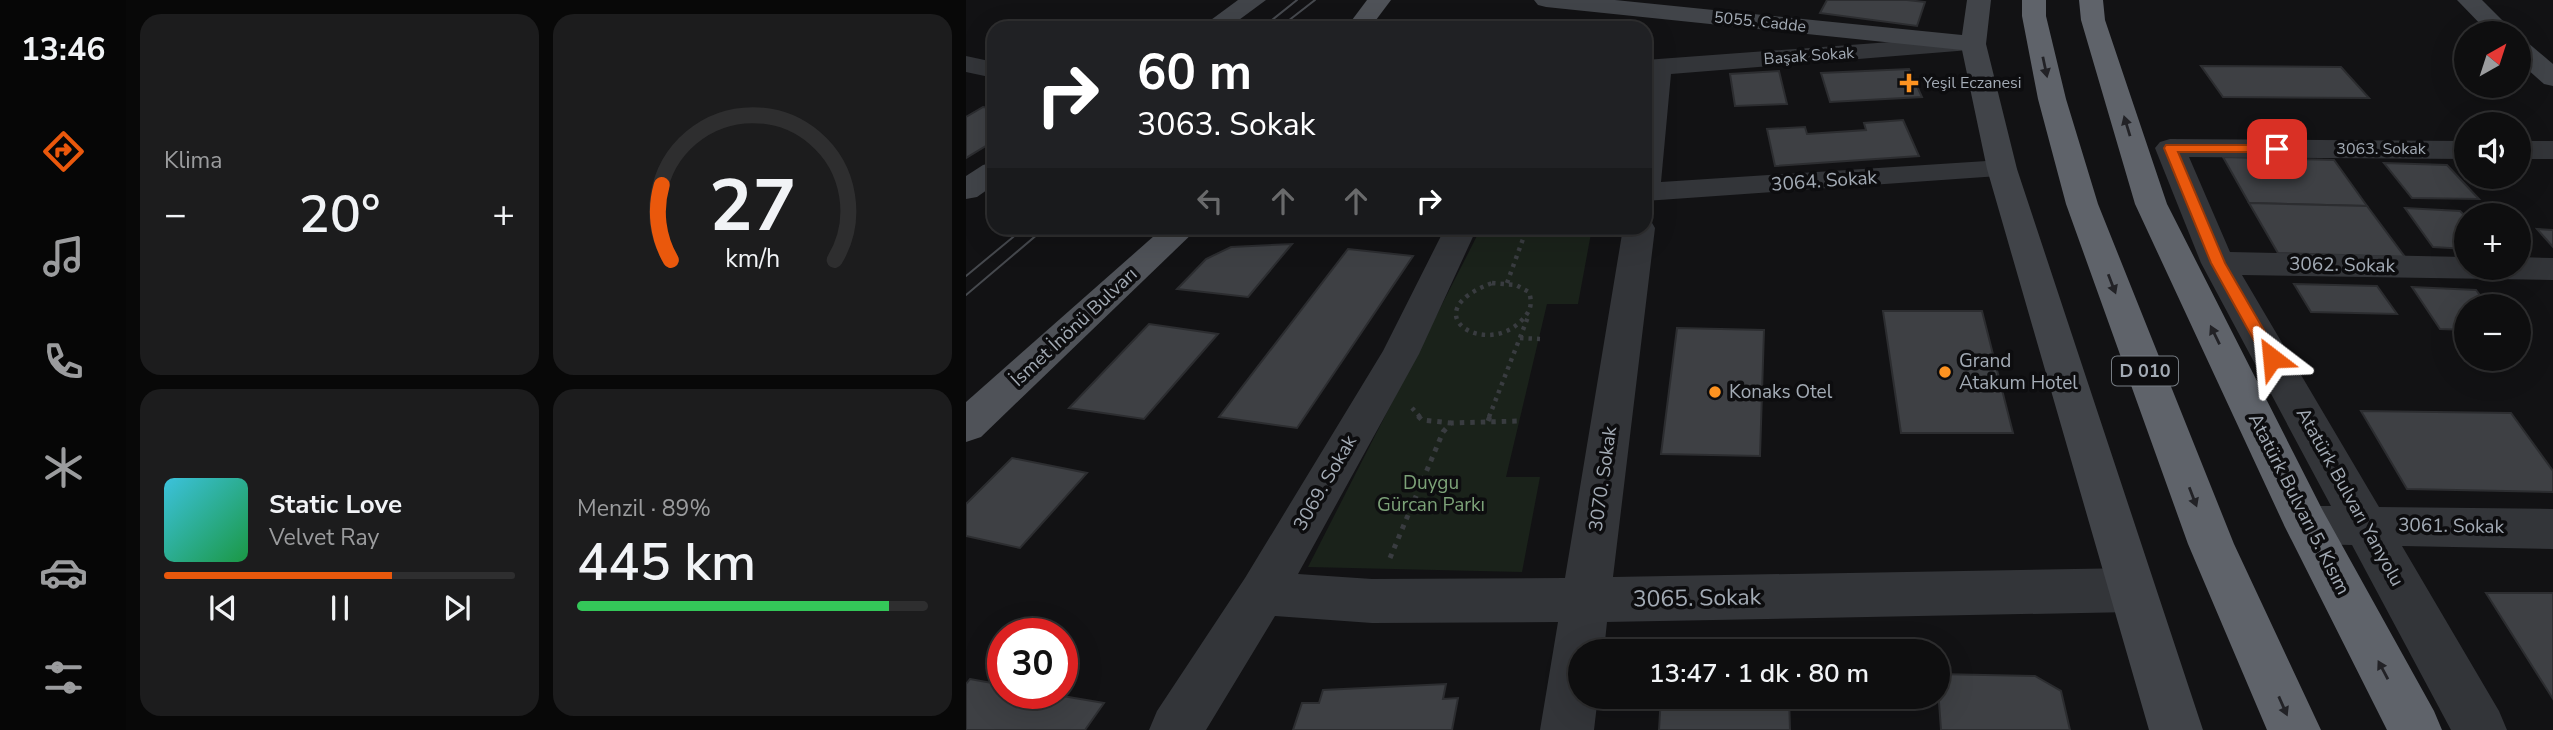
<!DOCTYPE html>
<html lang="tr">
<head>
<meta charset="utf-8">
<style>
  :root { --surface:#0e0e0f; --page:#1c1c1d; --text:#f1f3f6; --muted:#9b9c9e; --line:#2e2e2f; --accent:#ea580c }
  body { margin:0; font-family:"Nunito Sans",sans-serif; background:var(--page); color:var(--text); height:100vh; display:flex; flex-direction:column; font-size:26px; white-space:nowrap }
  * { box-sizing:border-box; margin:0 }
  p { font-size:23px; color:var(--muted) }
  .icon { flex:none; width:38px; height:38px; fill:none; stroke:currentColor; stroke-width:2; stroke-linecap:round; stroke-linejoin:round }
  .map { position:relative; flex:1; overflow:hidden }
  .sheet { display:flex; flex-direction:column; gap:14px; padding:14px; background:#080808; width:840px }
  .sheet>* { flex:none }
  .hud { position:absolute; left:21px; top:21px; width:665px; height:214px; border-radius:21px; box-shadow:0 7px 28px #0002,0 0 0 2px var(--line); background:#202124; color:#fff; overflow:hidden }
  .needle { width:46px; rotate:39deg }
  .buttons { position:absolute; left:1488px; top:21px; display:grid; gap:14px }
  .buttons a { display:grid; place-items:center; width:77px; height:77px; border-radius:50%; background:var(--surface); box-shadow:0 7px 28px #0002,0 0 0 2px var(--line); font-size:35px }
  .speed { position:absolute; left:21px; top:618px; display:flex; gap:14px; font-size:35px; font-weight:700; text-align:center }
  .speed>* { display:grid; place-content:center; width:91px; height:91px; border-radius:50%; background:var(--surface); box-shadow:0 7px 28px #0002,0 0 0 2px var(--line); line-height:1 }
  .speed .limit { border:10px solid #d22; background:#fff; color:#111 }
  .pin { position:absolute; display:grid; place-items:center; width:60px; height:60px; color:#fff; margin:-30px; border-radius:14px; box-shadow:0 4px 10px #0006 }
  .me { position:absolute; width:77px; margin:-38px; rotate:331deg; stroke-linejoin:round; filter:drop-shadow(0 0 5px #0008) }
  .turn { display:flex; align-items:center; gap:24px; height:147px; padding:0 35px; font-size:32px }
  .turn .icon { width:91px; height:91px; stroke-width:2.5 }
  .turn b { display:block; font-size:49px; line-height:60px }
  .lanes { display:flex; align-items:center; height:66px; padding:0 35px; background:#0003; justify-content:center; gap:35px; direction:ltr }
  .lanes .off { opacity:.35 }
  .big { font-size:52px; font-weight:600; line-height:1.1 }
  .sheet .tile { flex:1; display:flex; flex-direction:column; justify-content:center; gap:10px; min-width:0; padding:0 24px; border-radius:21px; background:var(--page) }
  .sheet .dial { align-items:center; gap:0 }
  .dial svg { height:182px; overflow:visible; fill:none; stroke:var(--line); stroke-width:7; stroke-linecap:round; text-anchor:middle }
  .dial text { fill:var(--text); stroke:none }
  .song { display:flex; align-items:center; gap:21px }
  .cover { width:84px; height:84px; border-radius:10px; background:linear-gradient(135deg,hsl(190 70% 55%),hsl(140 70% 35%)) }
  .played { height:7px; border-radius:4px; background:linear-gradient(90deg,var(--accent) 65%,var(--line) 65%) }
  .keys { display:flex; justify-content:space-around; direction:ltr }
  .heat { display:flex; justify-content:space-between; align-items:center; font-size:38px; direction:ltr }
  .charge { height:10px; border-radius:5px; background:linear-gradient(90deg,#34c759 89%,var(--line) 0) }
  .sheet .tiles { flex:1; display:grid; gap:14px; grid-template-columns:repeat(2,1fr) }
  .trip { position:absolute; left:602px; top:639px; width:382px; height:70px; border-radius:35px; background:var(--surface); box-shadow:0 7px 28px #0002,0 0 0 2px var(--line); font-weight:600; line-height:70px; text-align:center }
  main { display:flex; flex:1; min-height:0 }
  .tabs { display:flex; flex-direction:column; width:126px; justify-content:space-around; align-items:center; background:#060606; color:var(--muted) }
  .tabs .icon { width:49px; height:49px }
  .tabs .selected { color:var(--accent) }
  .tabs b { font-size:32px; color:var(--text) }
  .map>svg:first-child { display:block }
</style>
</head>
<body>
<main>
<nav class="tabs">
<b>13:46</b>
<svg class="icon selected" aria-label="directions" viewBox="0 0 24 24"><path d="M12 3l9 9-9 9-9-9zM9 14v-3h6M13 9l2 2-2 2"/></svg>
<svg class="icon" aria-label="music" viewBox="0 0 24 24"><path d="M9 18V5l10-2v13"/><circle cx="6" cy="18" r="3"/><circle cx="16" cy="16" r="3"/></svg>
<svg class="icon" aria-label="phone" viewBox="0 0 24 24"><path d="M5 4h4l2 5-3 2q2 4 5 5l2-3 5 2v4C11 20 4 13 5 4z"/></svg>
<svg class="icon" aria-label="climate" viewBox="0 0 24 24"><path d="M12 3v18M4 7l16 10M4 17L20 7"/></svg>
<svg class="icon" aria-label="car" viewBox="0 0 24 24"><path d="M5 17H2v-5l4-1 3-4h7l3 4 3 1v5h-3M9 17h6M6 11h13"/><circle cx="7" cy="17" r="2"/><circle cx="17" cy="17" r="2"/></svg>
<svg class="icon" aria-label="filters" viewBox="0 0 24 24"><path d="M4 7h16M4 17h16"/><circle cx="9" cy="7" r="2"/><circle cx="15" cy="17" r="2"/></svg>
</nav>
<section class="sheet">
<div class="tiles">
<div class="tile"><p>Klima</p>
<div class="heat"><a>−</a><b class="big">20°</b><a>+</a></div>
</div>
<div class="tile dial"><svg viewBox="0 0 100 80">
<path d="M14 69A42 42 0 1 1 86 69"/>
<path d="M14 69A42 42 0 0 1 10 36" stroke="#ea580c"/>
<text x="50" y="56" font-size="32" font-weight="700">27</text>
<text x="50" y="72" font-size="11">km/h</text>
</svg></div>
<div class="tile">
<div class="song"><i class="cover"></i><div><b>Static Love</b><p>Velvet Ray</p></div></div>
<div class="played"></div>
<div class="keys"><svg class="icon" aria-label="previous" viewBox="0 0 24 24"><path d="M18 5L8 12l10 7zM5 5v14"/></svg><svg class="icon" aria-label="pause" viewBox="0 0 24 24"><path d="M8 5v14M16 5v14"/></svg><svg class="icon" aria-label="next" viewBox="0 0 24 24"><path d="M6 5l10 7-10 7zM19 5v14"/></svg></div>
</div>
<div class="tile"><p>Menzil · 89%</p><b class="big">445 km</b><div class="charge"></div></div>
</div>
</section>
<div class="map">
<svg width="1587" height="730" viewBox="0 0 1587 730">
  <rect width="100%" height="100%" fill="#121214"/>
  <!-- green -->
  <polygon fill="#1a221a" points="515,228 626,228 612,304 581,304 540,477 574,477 556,572 342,567"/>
  <!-- building -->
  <g fill="#3e4044" stroke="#2c2d30" stroke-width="2">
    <polygon points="861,0 941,0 959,2 951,26 854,13"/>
    <polygon points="1235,66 1375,67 1403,98 1257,97"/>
    <polygon points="943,69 956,97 864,102 855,73"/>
    <polygon points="813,71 821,104 769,106 764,74"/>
    <polygon points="17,107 28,109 28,141 0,158 0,117"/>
    <polygon points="937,120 953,156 809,166 801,129 839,127 841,134 900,130 898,123"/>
    <polygon points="1257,157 1368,160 1401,206 1283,203"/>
    <polygon points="1418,163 1481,165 1513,199 1446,198"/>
    <polygon points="1283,203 1401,206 1439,257 1312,253"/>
    <polygon points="1439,208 1494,211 1500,217 1500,249 1467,247"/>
    <polygon points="1571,229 1587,230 1587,247"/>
    <polygon points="326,244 282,297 211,289 240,259 265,247"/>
    <polygon points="382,249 447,256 331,428 253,417"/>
    <polygon points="1328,284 1411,286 1431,314 1345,312"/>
    <polygon points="1446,287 1510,290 1522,306 1500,306 1500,330 1474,329"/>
    <polygon points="917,311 1016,311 1047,433 935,433"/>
    <polygon points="183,324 252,334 178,419 103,408"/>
    <polygon points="711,328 798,330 794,456 695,454"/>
    <polygon points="1395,411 1545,413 1587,471 1587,492 1441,489"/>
    <polygon points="46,458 121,473 54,548 0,536 0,504"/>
    <polygon points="1520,593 1587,593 1587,699"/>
    <polygon points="971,674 1069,676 1095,691 1104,730 975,730"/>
    <polygon points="4,679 37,685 37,693 79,693 138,703 119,730 0,730 0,684"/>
    <polygon points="480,684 477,699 492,698 486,730 327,730 336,703 353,703 357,690"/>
    <polygon points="695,696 823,696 824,730 693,730"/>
  </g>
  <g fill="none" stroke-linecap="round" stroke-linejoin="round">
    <!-- path-far1 -->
    <g stroke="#393c40" stroke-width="4.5" stroke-dasharray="3.5 5" stroke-linecap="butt">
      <path d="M 526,283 L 550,285 L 563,292 C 567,305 564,312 555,321 C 519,358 446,313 526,283 Z"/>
      <polyline points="541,283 561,228"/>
      <polyline points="554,338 574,339"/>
      <polyline points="446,408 454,417"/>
      <polyline points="523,417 562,317"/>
    </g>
    <!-- path -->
    <g stroke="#393c40" stroke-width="5" stroke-dasharray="4.5 6" stroke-linecap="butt">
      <polyline points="452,416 456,420 485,423"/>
      <polyline points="522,421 524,416"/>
      <polyline points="424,558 477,432 485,423 553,421"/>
    </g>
    <!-- street -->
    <g fill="#333539" fill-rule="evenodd">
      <polygon points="1007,36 1016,39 1020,44 1016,49 705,74 695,182 1036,160 1047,163 1051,169 1047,175 679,201 679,60"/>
      <polygon points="0,56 28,62 28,78 0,72"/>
      <polygon points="1204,139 1500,141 1500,159 1223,157 1264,252 1500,257 1500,268 1552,268 1552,257 1587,258 1587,280 1276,275 1413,507 1587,509 1587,549 1436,546 1533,711 1541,730 1485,730 1386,545 1341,544 1325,539 1318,525 1325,511 1341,506 1365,506 1235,263 1189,148 1194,142"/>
      <rect x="1552" y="141" width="35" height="18"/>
      <polygon points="679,219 685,221 689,228 647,577 1166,568 1183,575 1190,590 1183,605 1166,612 641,622 638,651 614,651 614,696 632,696 628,730 574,730 592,622 406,623 309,616 240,730 183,730 191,711 279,578 417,351 479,228 511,228 453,354 332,574 406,579 599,578 657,228 679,228"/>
    </g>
    <!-- secondary -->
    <g fill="#414449" fill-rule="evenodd">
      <polygon points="272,0 300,0 262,28 234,28"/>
      <polygon points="568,0 649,0 996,35 1001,0 1025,0 1020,44 1051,169 1237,730 1183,730 1021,169 996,50 580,7 572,5"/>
      <polygon points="1491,0 1516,0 1549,33 1523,33"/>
      <polygon points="1552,39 1561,42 1587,64 1587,86 1578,84 1552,61"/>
      <polygon points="28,162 28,185 11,197 0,199 0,176 17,165"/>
    </g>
    <!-- primary -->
    <g fill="#4f5258" fill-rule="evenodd">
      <polygon points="401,0 425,0 404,28 380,28"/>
      <polygon points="197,228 232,228 15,437 0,442 0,402"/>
    </g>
    <!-- highway -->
    <g fill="#5f636a" fill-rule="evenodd">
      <polygon points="1056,0 1080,0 1080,16 1100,99 1132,204 1268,544 1355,730 1301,730 1222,544 1100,204 1072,99 1056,16"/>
      <polygon points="1113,0 1137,0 1139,20 1201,204 1357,511 1468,711 1476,730 1421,730 1318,525 1169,204 1115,20"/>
    </g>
    <!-- tram -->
    <g stroke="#46494e" stroke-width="2">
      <polyline points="296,28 331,0"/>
      <polyline points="313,28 349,0"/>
      <polyline points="0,276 58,228"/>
      <polyline points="0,295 79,228"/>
    </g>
  </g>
  <!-- one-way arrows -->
  <defs><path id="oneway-solid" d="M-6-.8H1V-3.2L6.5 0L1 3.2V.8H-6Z" transform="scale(1.75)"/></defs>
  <g fill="#222226">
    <use href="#oneway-solid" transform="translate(1079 67) rotate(78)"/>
    <use href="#oneway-solid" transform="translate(1161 126) rotate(-107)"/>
    <use href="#oneway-solid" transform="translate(1146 284) rotate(69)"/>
    <use href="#oneway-solid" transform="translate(1249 335) rotate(-116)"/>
    <use href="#oneway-solid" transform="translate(1227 497) rotate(69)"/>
    <use href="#oneway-solid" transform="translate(1417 670) rotate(-118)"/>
    <use href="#oneway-solid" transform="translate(1317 706) rotate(66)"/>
  </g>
  <!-- route -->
  <polygon fill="#ea580c" stroke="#983908" stroke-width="2" points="1200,145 1311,145 1318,149 1311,152 1212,152 1259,263 1314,358 1311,362 1300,362 1245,263 1198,148"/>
  <!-- markers -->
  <g fill="#fd9321" stroke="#0d0d0f" stroke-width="2.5">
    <path d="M939.5 72.5h7v7h7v7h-7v7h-7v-7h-7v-7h7z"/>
    <circle cx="979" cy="372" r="7"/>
    <circle cx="749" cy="392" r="7"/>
  </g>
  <g text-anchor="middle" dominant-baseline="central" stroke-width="7" stroke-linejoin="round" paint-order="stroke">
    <!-- far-street labels -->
    <g font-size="16" fill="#a3abb5" stroke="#0d0d0f">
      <text transform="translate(794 22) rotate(6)">5055. Cadde</text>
      <text transform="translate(843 56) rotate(-4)">Başak Sokak</text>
      <text x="1415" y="149">3063. Sokak</text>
    </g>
    <!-- far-poi labels -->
    <g font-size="16" fill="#a3abb5" stroke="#0d0d0f" text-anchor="start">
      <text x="957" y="83">Yeşil Eczanesi</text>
    </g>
    <!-- shield labels -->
    <rect fill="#0d0d0f" stroke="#767c83" stroke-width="2" x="1146" y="356.5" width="66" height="29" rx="5"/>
    <g font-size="18" font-weight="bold" fill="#a3abb5">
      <text x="1179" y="371">D 010</text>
    </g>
    <!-- street labels -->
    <g font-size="19" fill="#a3abb5" stroke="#0d0d0f">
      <text transform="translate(858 181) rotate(-4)">3064. Sokak</text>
      <text transform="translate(1376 265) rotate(1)">3062. Sokak</text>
      <text transform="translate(108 327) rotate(-43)">İsmet İnönü Bulvarı</text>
      <text transform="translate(637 479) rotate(-82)">3070. Sokak</text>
      <text transform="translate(359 483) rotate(-60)">3069. Sokak</text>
      <text transform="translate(1384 497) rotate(61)">Atatürk Bulvarı Yanyolu</text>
      <text transform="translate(1333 504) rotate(63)">Atatürk Bulvarı 5. Kısım</text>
      <text transform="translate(1485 526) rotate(1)">3061. Sokak</text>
    </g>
    <!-- poi labels -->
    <g font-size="19" fill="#a3abb5" stroke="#0d0d0f" text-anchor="start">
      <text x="993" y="361">Grand<tspan x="993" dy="22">Atakum Hotel</tspan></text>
      <text x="763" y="392">Konaks Otel</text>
    </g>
    <!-- park labels -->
    <g font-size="19" fill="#7ca278" stroke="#0d0d0f">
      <text x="465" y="483">Duygu<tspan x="465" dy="22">Gürcan Parkı</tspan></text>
    </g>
    <!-- near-street labels -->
    <g font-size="23" fill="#a3abb5" stroke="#0d0d0f">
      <text transform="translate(731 598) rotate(-1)">3065. Sokak</text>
    </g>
  </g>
</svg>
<div class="buttons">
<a><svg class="needle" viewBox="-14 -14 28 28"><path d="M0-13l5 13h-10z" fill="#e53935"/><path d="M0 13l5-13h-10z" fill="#9b9c9e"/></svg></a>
<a><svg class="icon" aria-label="sound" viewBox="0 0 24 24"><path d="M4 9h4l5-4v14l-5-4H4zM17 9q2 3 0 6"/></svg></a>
<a>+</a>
<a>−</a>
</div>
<div class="speed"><div class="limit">30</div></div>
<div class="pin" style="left:1311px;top:149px;background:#d93025"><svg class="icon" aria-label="arrive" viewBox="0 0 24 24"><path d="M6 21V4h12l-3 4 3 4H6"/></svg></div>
<svg class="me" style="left:1306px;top:358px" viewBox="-20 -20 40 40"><path d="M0-17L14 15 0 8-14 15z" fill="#ea580c" stroke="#fff" stroke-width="4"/></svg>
<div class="trip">13:47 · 1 dk · 80 m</div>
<div class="hud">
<div class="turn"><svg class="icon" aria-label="right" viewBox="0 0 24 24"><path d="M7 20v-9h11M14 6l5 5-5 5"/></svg><div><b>60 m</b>3063. Sokak</div></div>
<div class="lanes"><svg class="icon off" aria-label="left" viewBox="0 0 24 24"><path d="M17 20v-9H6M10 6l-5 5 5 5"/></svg><svg class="icon off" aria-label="ahead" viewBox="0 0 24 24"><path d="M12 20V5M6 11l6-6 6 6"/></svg><svg class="icon off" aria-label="ahead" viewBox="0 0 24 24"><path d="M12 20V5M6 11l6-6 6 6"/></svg><svg class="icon" aria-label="right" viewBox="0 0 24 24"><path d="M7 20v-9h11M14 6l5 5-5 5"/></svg></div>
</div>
</div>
</main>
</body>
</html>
